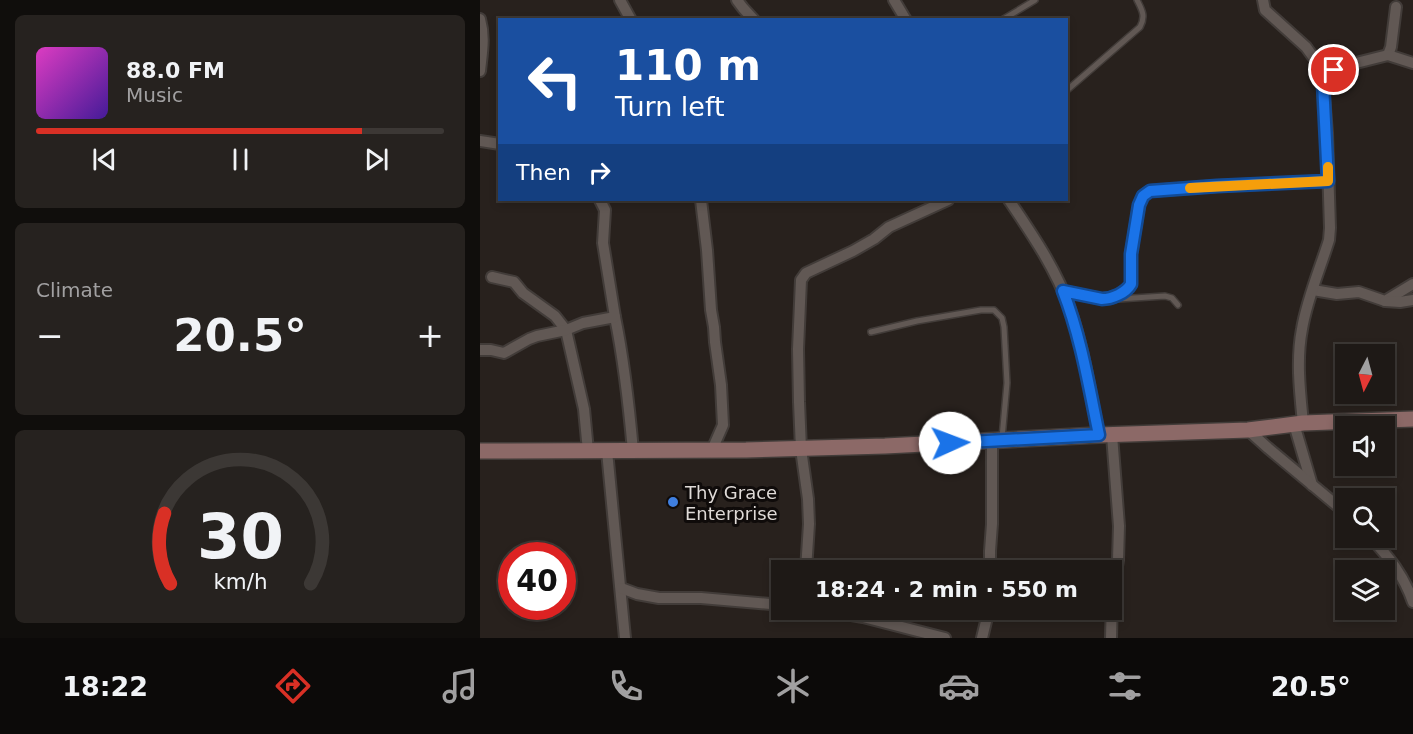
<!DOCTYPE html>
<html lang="en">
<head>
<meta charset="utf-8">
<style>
  :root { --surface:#1e1916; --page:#26221f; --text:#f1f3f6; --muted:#a1a0a1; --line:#3c3835; --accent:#d93025 }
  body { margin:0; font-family:"DejaVu Sans",sans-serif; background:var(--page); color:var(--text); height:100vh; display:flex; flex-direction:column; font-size:22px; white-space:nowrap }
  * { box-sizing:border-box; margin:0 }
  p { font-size:20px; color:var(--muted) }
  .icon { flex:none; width:33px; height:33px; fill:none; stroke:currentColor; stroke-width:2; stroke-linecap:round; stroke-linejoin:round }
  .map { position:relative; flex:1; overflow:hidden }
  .panel { display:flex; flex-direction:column; gap:15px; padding:15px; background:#100e0c; width:480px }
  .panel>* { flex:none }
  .hud { position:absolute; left:18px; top:18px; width:570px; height:183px; border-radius:0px; box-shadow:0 3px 9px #0003,0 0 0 2px var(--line); background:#1a4fa0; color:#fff; overflow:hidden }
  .needle { width:39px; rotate:186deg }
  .buttons { position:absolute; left:855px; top:344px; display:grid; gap:12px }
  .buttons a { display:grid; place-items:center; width:60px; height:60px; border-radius:0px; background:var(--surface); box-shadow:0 3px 9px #0003,0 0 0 2px var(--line); font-size:30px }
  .speed { position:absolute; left:18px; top:542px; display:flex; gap:12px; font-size:30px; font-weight:700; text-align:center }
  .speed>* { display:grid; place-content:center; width:78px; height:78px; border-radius:50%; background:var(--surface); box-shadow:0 3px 9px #0003,0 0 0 2px var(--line); line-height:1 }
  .speed .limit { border:9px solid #d22; background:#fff; color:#111 }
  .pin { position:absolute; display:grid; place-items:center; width:51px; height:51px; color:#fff; margin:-26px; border:3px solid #fff; border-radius:50%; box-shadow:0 2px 6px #0007 }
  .me { position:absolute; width:66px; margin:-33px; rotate:88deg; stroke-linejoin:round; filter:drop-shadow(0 0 4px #0008) }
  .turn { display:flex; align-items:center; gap:21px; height:126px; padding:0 18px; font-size:27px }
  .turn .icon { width:78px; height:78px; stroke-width:2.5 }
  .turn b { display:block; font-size:42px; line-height:51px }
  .then { display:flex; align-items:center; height:57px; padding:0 18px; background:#0003; gap:12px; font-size:22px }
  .big { font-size:45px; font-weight:800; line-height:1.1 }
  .panel .card { flex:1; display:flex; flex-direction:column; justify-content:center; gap:9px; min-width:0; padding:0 21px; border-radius:9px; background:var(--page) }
  .panel .dial { align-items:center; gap:0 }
  .dial svg { height:156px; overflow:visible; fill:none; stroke:var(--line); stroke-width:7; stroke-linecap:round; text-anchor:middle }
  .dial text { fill:var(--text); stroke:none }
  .song { display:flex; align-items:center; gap:18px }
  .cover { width:72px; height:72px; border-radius:9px; background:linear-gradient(135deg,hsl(310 70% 55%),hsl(260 70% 35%)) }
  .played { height:6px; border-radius:3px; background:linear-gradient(90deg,var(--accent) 80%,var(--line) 80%) }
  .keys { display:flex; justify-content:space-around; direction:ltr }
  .heat { display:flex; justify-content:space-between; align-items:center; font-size:33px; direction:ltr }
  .trip { position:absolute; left:291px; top:560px; width:351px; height:60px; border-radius:0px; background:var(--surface); box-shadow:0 3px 9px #0003,0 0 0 2px var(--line); font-weight:800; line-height:60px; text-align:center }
  .tab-bar { display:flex; height:96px; justify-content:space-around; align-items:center; background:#0c0a09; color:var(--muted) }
  .tab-bar .icon { width:42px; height:42px }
  .tab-bar .on { color:var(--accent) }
  .tab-bar b { font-size:27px; color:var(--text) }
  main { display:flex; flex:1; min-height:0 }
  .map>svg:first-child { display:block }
</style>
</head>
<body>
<main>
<section class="panel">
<div class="card">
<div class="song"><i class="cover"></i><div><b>88.0 FM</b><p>Music</p></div></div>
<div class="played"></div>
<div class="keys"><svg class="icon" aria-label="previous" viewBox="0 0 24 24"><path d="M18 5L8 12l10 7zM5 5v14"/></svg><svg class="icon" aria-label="pause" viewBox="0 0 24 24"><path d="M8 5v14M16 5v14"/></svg><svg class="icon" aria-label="next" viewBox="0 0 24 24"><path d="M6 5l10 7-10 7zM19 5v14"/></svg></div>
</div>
<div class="card"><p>Climate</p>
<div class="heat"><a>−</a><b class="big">20.5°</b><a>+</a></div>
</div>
<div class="card dial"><svg viewBox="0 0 100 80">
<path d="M14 69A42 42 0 1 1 86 69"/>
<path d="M14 69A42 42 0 0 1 11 33" stroke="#d93025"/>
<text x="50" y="56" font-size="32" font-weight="700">30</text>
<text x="50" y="72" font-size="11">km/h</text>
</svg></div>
</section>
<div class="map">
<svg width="933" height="638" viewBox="0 0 933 638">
  <rect width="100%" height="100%" fill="#28211d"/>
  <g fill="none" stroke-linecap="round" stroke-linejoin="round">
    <!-- lane casing -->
    <g stroke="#423c39" stroke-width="8">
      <g id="lane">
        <polyline points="522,20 555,0"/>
        <path d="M 586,91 L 660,27 C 666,16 662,10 657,0"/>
        <polyline points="638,299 685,296 692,298 698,305"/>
        <polyline points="391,332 437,321 501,310 514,310 522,318 524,327 527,383 522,438"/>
      </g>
    </g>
    <!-- street casing -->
    <g stroke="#423c39" stroke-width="14">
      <g id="street">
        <polyline points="140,0 151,20"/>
        <polyline points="257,0 263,8 274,20"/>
        <polyline points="414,0 426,20"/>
        <polyline points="783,0 785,10 826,47 847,76"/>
        <path d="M 0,19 C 5,37 2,52 0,71"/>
        <polyline points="908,55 911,47 916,7"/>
        <polyline points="0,141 20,144"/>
        <polyline points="221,200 227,250 231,310 234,327 235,342 241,385 243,425 232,450"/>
        <path d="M 529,200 C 552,234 576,269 590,309 C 604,349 610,393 619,435"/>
        <polyline points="12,277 34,282 43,293 75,316 86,330 104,409 108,451"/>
        <polyline points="833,290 857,294 879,292 905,301 933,284"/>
        <path d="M 583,291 L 622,299 C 632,299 646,293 651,284 L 651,254 L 659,205 L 663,196 L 670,191 L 737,186 L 848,181"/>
        <polyline points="905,301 920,302 933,300"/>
        <path d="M 135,317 C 144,361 149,406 153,451"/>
        <polyline points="0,350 11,350 24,353 49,339 57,336 86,330 103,323 135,317 123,243 125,210 120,200"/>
        <path d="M 823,423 C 820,393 816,360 822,329 C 827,299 840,269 849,240 L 850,228 L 847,133 L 843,83 L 847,76 L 854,70 L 864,66 L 908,55 L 933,63"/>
        <polyline points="814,424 832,485"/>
        <polyline points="768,430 788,448 866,513"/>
        <polyline points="127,451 145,638"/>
        <path d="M 890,537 C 909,557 924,576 933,602"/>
        <polyline points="326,570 329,524 328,499 321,449 319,402 318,349 321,280 326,273 373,251 394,239 409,227 468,200"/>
        <polyline points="510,570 510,551 512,524 512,441"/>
        <polyline points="141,588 157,594 179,598 221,598 302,605"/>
        <polyline points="337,609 383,617 465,638"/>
        <polyline points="502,638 509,609"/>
        <polyline points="631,638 632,598 638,560 639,526 632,435"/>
      </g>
    </g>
    <!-- secondary casing -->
    <g stroke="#423c39" stroke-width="18">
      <polyline id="secondary" points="0,451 266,450 405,446 619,435 768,430 823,423 933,419"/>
    </g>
    <!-- lane -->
    <use href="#lane" stroke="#615854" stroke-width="5"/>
    <!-- street -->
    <use href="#street" stroke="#615854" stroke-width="10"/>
    <!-- secondary -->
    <use href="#secondary" stroke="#8c6967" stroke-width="15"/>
  </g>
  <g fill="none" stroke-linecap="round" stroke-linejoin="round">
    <!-- route casing -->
    <g stroke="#114b97" stroke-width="15">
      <path id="route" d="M 470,443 L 619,435 C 609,387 601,337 583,291 L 622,299 C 632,299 646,293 651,284 L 651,254 L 659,205 L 663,196 L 670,191 L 737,186 L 848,181 L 843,83 L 847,76 L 854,70"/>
    </g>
    <!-- route -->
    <use href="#route" stroke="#1a73e8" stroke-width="10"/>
    <!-- slow -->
    <polyline stroke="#f59e0b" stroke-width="10" points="710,188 848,181 848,167"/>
  </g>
  <!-- markers -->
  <circle fill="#3f7fe0" stroke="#0f0b0a" stroke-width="2" cx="193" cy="502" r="6"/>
  <g text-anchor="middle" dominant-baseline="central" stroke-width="6" stroke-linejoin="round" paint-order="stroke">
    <!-- poi labels -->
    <g font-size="18" fill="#dfdad7" stroke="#0f0b0a" text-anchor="start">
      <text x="205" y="492">Thy Grace<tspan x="205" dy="21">Enterprise</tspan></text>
    </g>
  </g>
</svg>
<div class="buttons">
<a><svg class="needle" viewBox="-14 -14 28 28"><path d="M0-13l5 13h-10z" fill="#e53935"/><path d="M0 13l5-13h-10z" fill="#a1a0a1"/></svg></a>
<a><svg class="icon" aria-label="sound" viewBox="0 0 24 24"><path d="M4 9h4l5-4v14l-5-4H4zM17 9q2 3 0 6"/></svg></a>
<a><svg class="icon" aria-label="search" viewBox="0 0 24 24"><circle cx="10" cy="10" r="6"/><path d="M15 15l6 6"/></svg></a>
<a><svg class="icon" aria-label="layers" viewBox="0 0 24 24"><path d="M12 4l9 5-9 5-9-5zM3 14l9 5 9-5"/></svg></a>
</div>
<div class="speed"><div class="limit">40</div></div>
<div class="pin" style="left:854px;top:70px;background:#d93025"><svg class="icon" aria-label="arrive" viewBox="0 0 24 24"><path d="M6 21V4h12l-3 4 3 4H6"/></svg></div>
<svg class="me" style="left:470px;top:443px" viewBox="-20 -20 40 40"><circle r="19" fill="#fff"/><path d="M0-13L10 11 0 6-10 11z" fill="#1a73e8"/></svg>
<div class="trip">18:24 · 2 min · 550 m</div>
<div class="hud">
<div class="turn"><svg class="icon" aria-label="left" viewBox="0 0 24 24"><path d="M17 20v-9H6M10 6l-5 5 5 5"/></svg><div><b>110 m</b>Turn left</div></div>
<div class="then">Then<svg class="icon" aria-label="right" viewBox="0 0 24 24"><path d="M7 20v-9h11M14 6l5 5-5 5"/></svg></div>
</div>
</div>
</main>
<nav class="tab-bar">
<b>18:22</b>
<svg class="icon on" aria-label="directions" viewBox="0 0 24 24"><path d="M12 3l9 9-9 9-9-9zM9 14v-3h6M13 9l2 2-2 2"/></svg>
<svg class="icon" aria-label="music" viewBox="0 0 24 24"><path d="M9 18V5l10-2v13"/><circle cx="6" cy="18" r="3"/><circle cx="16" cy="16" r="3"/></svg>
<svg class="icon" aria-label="phone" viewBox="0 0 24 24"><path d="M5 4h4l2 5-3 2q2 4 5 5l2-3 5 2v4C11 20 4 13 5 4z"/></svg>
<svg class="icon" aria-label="climate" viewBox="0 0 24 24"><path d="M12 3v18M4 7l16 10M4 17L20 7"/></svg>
<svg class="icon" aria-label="car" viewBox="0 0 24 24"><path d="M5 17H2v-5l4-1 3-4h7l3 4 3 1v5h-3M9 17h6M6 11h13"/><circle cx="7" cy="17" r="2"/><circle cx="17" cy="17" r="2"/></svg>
<svg class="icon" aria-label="filters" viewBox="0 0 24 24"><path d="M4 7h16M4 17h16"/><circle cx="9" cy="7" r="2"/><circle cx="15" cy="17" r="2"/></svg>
<b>20.5°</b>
</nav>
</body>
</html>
